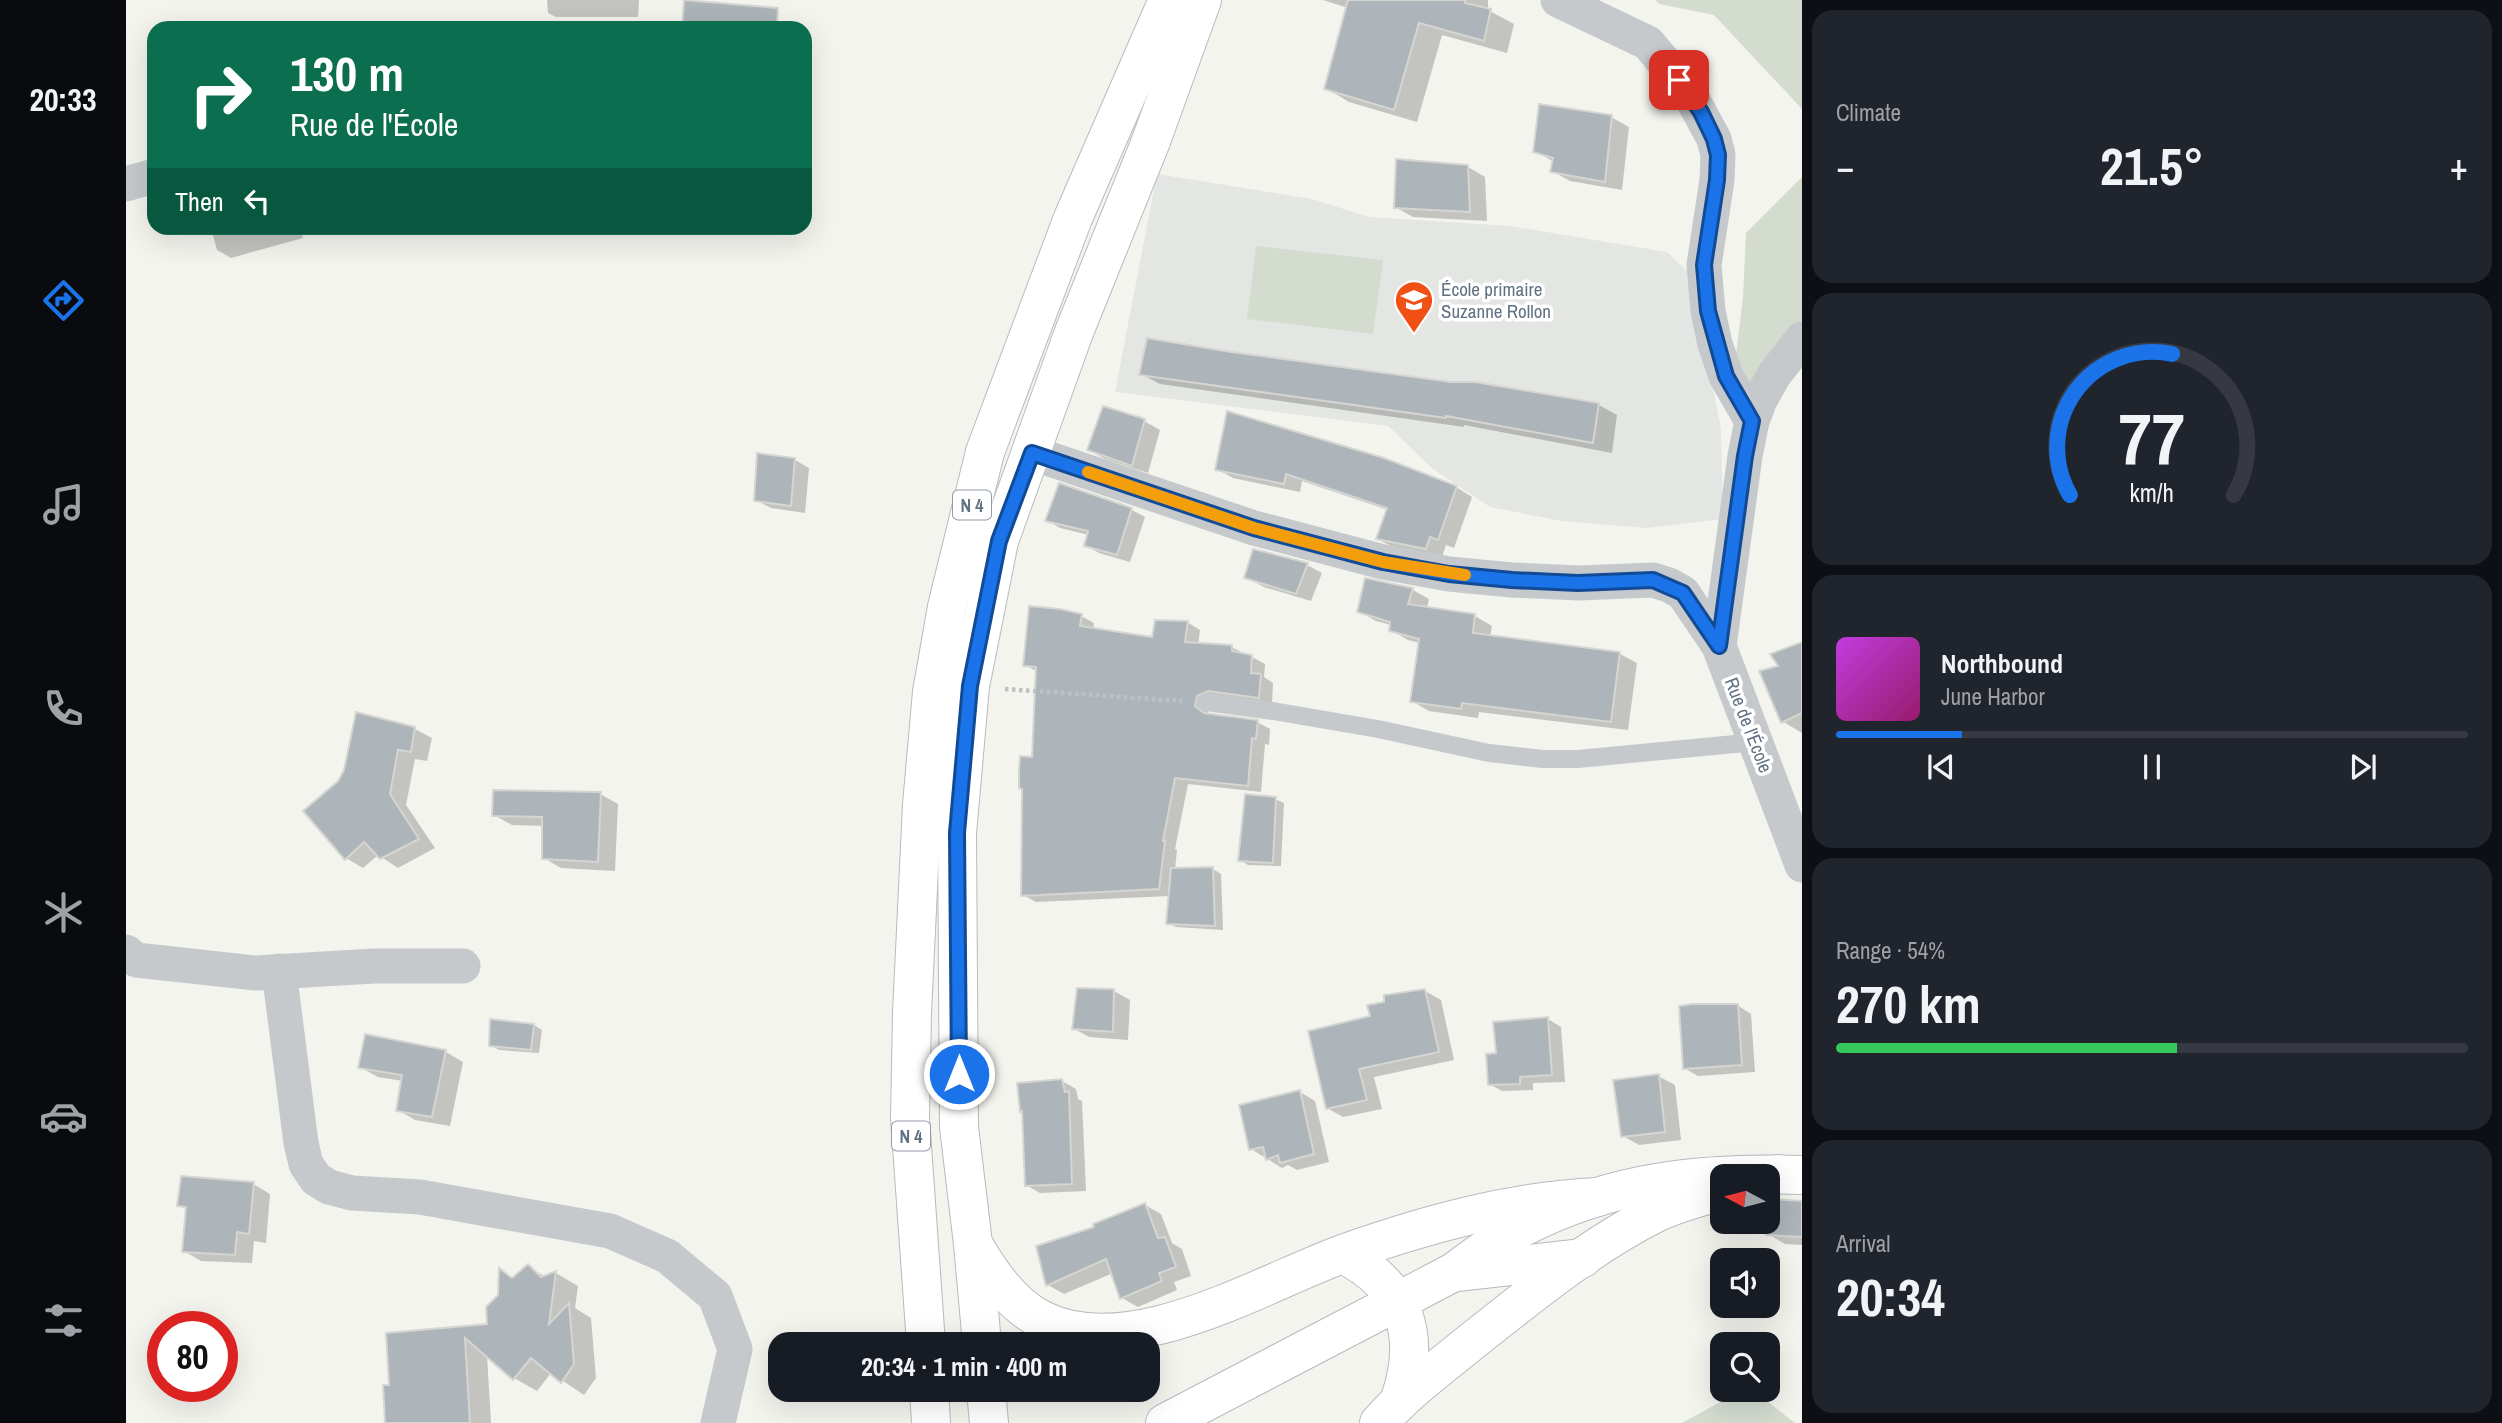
<!DOCTYPE html>
<html lang="en">
<head>
<meta charset="utf-8">
<style>
  :root { --surface:#171b24; --page:#20242c; --text:#f1f3f6; --muted:#9ea1a6; --line:#363941; --accent:#1a73e8 }
  body { margin:0; font-family:"Archivo Narrow",sans-serif; background:var(--page); color:var(--text); height:100vh; display:flex; flex-direction:column; font-size:26px; white-space:nowrap }
  * { box-sizing:border-box; margin:0 }
  p { font-size:23px; color:var(--muted) }
  .icon { flex:none; width:38px; height:38px; fill:none; stroke:currentColor; stroke-width:2; stroke-linecap:round; stroke-linejoin:round }
  .map { position:relative; flex:1; overflow:hidden }
  .panel { display:flex; flex-direction:column; gap:10px; padding:10px; background:#0d0f14; width:700px }
  .panel>* { flex:none }
  .banner { position:absolute; left:21px; top:21px; width:665px; height:214px; border-radius:21px; box-shadow:0 7px 28px #0002; background:#0b6e4f; color:#fff; overflow:hidden }
  .needle { width:46px; rotate:277deg }
  .controls { position:absolute; left:1584px; top:1164px; display:grid; gap:14px }
  .controls a { display:grid; place-items:center; width:70px; height:70px; border-radius:14px; background:var(--surface); box-shadow:0 7px 28px #0002; font-size:35px }
  .speed { position:absolute; left:21px; top:1311px; display:flex; gap:14px; font-size:35px; font-weight:700; text-align:center }
  .speed>* { display:grid; place-content:center; width:91px; height:91px; border-radius:50%; background:var(--surface); box-shadow:0 7px 28px #0002; line-height:1 }
  .speed .limit { border:10px solid #d22; background:#fff; color:#111 }
  .pin { position:absolute; display:grid; place-items:center; width:60px; height:60px; color:#fff; margin:-30px; border-radius:14px; box-shadow:0 4px 10px #0006 }
  .me { position:absolute; width:77px; margin:-38px; rotate:0deg; stroke-linejoin:round; filter:drop-shadow(0 0 5px #0008) }
  .turn { display:flex; align-items:center; gap:24px; height:147px; padding:0 28px; font-size:32px }
  .turn .icon { width:91px; height:91px; stroke-width:2.5 }
  .turn b { display:block; font-size:49px; line-height:60px }
  .then { display:flex; align-items:center; height:66px; padding:0 28px; background:#0003; gap:14px; font-size:26px }
  .big { font-size:52px; font-weight:700; line-height:1.1 }
  .panel .tile { flex:1; display:flex; flex-direction:column; justify-content:center; gap:10px; min-width:0; padding:0 24px; border-radius:21px; background:var(--page) }
  .panel .dial { align-items:center; gap:0 }
  .dial svg { height:182px; overflow:visible; fill:none; stroke:var(--line); stroke-width:7; stroke-linecap:round; text-anchor:middle }
  .dial text { fill:var(--text); stroke:none }
  .song { display:flex; align-items:center; gap:21px }
  .cover { width:84px; height:84px; border-radius:10px; background:linear-gradient(135deg,hsl(290 70% 55%),hsl(320 70% 35%)) }
  .played { height:7px; border-radius:4px; background:linear-gradient(90deg,var(--accent) 20%,var(--line) 20%) }
  .keys { display:flex; justify-content:space-around; direction:ltr }
  .heat { display:flex; justify-content:space-between; align-items:center; font-size:38px; direction:ltr }
  .charge { height:10px; border-radius:5px; background:linear-gradient(90deg,#34c759 54%,var(--line) 0) }
  .trip { position:absolute; left:642px; top:1332px; width:392px; height:70px; border-radius:21px; background:var(--surface); box-shadow:0 7px 28px #0002; font-weight:700; line-height:70px; text-align:center }
  main { display:flex; flex:1; min-height:0 }
  .tabs { display:flex; flex-direction:column; width:126px; justify-content:space-around; align-items:center; background:#090b0e; color:var(--muted) }
  .tabs .icon { width:49px; height:49px }
  .tabs .selected { color:var(--accent) }
  .tabs b { font-size:32px; color:var(--text) }
  .map>svg:first-child { display:block }
</style>
</head>
<body>
<main>
<nav class="tabs">
<b>20:33</b>
<svg class="icon selected" aria-label="directions" viewBox="0 0 24 24"><path d="M12 3l9 9-9 9-9-9zM9 14v-3h6M13 9l2 2-2 2"/></svg>
<svg class="icon" aria-label="music" viewBox="0 0 24 24"><path d="M9 18V5l10-2v13"/><circle cx="6" cy="18" r="3"/><circle cx="16" cy="16" r="3"/></svg>
<svg class="icon" aria-label="phone" viewBox="0 0 24 24"><path d="M5 4h4l2 5-3 2q2 4 5 5l2-3 5 2v4C11 20 4 13 5 4z"/></svg>
<svg class="icon" aria-label="climate" viewBox="0 0 24 24"><path d="M12 3v18M4 7l16 10M4 17L20 7"/></svg>
<svg class="icon" aria-label="car" viewBox="0 0 24 24"><path d="M5 17H2v-5l4-1 3-4h7l3 4 3 1v5h-3M9 17h6M6 11h13"/><circle cx="7" cy="17" r="2"/><circle cx="17" cy="17" r="2"/></svg>
<svg class="icon" aria-label="filters" viewBox="0 0 24 24"><path d="M4 7h16M4 17h16"/><circle cx="9" cy="7" r="2"/><circle cx="15" cy="17" r="2"/></svg>
</nav>
<div class="map">
<svg width="1676" height="1423" viewBox="0 0 1676 1423">
  <rect width="100%" height="100%" fill="#f4f4ef"/>
  <!-- built -->
  <polygon fill="#e4e6e3" points="1031,174 1186,199 1243,217 1384,226 1541,252 1565,275 1595,429 1597,519 1521,528 1435,521 1364,507 1307,469 1262,426 989,392"/>
  <!-- green -->
  <g fill="#d4dcd0">
    <polygon points="1529,0 1676,0 1676,109 1588,15 1533,4"/>
    <polygon points="1676,177 1676,320 1624,389 1608,371 1617,297 1620,233"/>
    <polygon points="1130,246 1257,260 1247,334 1121,319"/>
    <polygon points="1616,1390 1627,1390 1669,1423 1556,1423"/>
  </g>
  <!-- shadow -->
  <g fill="#0003">
    <polygon points="421,0 513,0 512,17 430,17 422,13"/>
    <polygon points="1197,0 1362,0 1362,10 1388,24 1381,53 1316,35 1291,122 1223,102 1200,88 1222,8"/>
    <polygon points="1485,117 1503,127 1496,190 1444,181 1426,171 1428,162 1409,151"/>
    <polygon points="1342,167 1359,177 1361,221 1287,217 1269,207"/>
    <polygon points="85,228 174,228 177,238 105,258 91,250"/>
    <polygon points="1105,354 1325,383 1349,384 1473,405 1491,415 1486,453 1338,425 1338,427 1034,384 1015,374"/>
    <polygon points="1103,413 1330,487 1346,497 1328,548 1320,545 1316,557 1268,548 1252,539 1262,510 1176,481 1174,492 1107,478 1091,469"/>
    <polygon points="1018,421 1034,430 1022,473 979,459 963,450"/>
    <polygon points="669,460 683,468 679,513 645,508 630,500"/>
    <polygon points="934,486 1006,510 1019,517 1004,562 973,553 960,545 963,535 934,528 921,520"/>
    <polygon points="1181,565 1196,573 1185,601 1138,587 1122,578"/>
    <polygon points="1240,580 1287,590 1303,599 1301,608 1349,616 1366,626 1364,637 1494,654 1511,663 1502,730 1353,712 1352,718 1303,711 1286,701 1294,643 1282,640 1265,630 1265,625 1250,621 1233,611"/>
    <polygon points="955,616 968,623 967,630 1027,638 1061,622 1074,630 1072,645 1105,647 1126,657 1139,664 1138,677 1147,683 1146,704 1081,709 1083,716 1131,722 1144,729 1143,745 1139,744 1135,792 1062,784 1049,849 1051,850 1049,870 1087,869 1095,874 1097,930 1050,927 1042,923 1044,896 910,902 897,895 908,759 912,672 899,665"/>
    <polygon points="1671,645 1676,648 1676,733 1656,721 1655,667"/>
    <polygon points="289,729 306,738 301,761 289,759 280,805 309,848 272,868 252,855 237,868 220,858 179,811"/>
    <polygon points="474,794 492,804 489,871 435,868 418,858 418,826 386,825 368,815"/>
    <polygon points="1149,799 1158,803 1155,866 1122,865 1114,860"/>
    <polygon points="952,990 988,991 1004,1000 1002,1040 963,1037 947,1028"/>
    <polygon points="1299,991 1315,1000 1328,1060 1248,1077 1256,1109 1217,1117 1201,1108 1246,1018"/>
    <polygon points="1611,1005 1625,1014 1629,1072 1572,1076 1558,1068"/>
    <polygon points="1422,1019 1435,1027 1439,1082 1407,1083 1407,1090 1376,1091 1363,1084 1372,1055"/>
    <polygon points="408,1025 416,1030 413,1053 373,1050 365,1045"/>
    <polygon points="241,1036 320,1052 337,1062 324,1126 289,1120 272,1110 277,1081 252,1077 234,1067"/>
    <polygon points="1532,1076 1549,1085 1555,1140 1513,1145 1497,1136"/>
    <polygon points="936,1081 950,1089 952,1099 956,1101 960,1191 914,1193 900,1185"/>
    <polygon points="1174,1092 1189,1101 1203,1162 1171,1170 1162,1165 1156,1168 1125,1149"/>
    <polygon points="127,1184 144,1194 140,1243 128,1241 126,1263 75,1261 58,1251 61,1210 53,1205"/>
    <polygon points="1642,1201 1676,1203 1676,1245 1659,1244 1642,1234"/>
    <polygon points="1019,1205 1035,1214 1046,1243 1056,1249 1065,1276 1048,1282 1051,1290 1012,1307 996,1298 987,1273 938,1294 922,1285 971,1228"/>
    <polygon points="402,1267 420,1277 430,1273 452,1286 449,1308 465,1318 470,1378 458,1395 425,1373 411,1391 388,1378 361,1355 365,1423 261,1423 265,1386 262,1335 362,1326 374,1295 374,1271 388,1278"/>
  </g>
  <!-- building -->
  <g fill="#aeb5ba" stroke="#d5d5d2" stroke-width="2">
    <polygon points="558,0 652,8 651,28 556,28"/>
    <polygon points="1222,0 1339,0 1339,3 1365,9 1358,41 1293,23 1268,110 1198,89"/>
    <polygon points="1413,104 1486,115 1479,182 1424,172 1427,158 1407,152"/>
    <polygon points="1270,159 1342,165 1344,212 1268,208"/>
    <polygon points="1021,338 1105,352 1325,382 1349,382 1473,403 1467,443 1320,416 1320,418 1013,375"/>
    <polygon points="977,406 1019,419 1006,466 961,450"/>
    <polygon points="1101,411 1258,458 1331,486 1312,540 1304,537 1300,549 1250,539 1261,508 1160,474 1158,484 1089,470"/>
    <polygon points="631,453 669,458 665,506 628,501"/>
    <polygon points="933,483 1006,508 991,555 958,546 962,531 919,521"/>
    <polygon points="1127,549 1182,563 1170,594 1118,578"/>
    <polygon points="1239,578 1287,588 1282,604 1349,614 1347,633 1494,652 1485,722 1336,703 1335,709 1284,702 1293,639 1263,631 1264,622 1231,612"/>
    <polygon points="903,606 934,609 956,614 954,626 1026,637 1029,620 1062,621 1059,642 1106,645 1106,651 1126,655 1125,673 1135,674 1133,698 1082,691 1071,696 1069,706 1078,713 1132,720 1130,739 1126,738 1122,786 1049,778 1037,841 1039,841 1033,889 895,896 896,789 893,788 893,771 894,756 906,757 910,667 897,666"/>
    <polygon points="1676,642 1676,713 1655,723 1633,671 1652,666 1644,654"/>
    <polygon points="230,712 289,727 285,752 272,750 264,794 293,839 254,859 238,842 219,860 177,811 212,781 218,770"/>
    <polygon points="367,790 475,792 472,862 416,859 416,817 366,816"/>
    <polygon points="1119,794 1150,797 1147,863 1112,861"/>
    <polygon points="1087,867 1089,926 1040,924 1045,868"/>
    <polygon points="951,988 988,989 987,1032 946,1029"/>
    <polygon points="1299,989 1313,1052 1233,1069 1241,1100 1200,1109 1182,1031 1244,1016 1241,1005 1258,1002 1258,995"/>
    <polygon points="1566,1004 1612,1004 1616,1065 1557,1069 1553,1006"/>
    <polygon points="1422,1017 1426,1075 1394,1077 1394,1084 1362,1085 1360,1054 1370,1053 1367,1022"/>
    <polygon points="364,1019 408,1024 405,1050 363,1046"/>
    <polygon points="239,1034 320,1050 306,1117 270,1111 276,1075 232,1068"/>
    <polygon points="1533,1074 1539,1132 1495,1137 1487,1080"/>
    <polygon points="936,1079 939,1092 943,1091 946,1184 899,1186 896,1111 894,1112 891,1083"/>
    <polygon points="1174,1090 1188,1154 1154,1163 1152,1155 1140,1160 1137,1147 1123,1150 1113,1105"/>
    <polygon points="55,1176 128,1182 123,1234 111,1232 109,1255 56,1252 60,1207 51,1206"/>
    <polygon points="1642,1199 1676,1201 1676,1237 1640,1235"/>
    <polygon points="1019,1203 1032,1238 1039,1237 1050,1267 1033,1273 1036,1281 994,1299 980,1259 920,1286 910,1246 968,1227 967,1224"/>
    <polygon points="402,1264 415,1277 430,1271 423,1324 443,1303 448,1364 435,1383 405,1358 387,1380 339,1338 344,1423 259,1423 257,1385 263,1385 260,1333 361,1324 360,1307 372,1295 373,1268 386,1278"/>
  </g>
  <g fill="none" stroke-linecap="round" stroke-linejoin="round">
    <!-- secondary casing -->
    <g stroke="#b5babf" stroke-width="40">
      <g id="secondary">
        <polyline points="1330,1272 1457,1258"/>
        <path d="M 1039,1423 L 1328,1272 C 1349,1256 1371,1240 1395,1228 C 1486,1181 1575,1172 1676,1175"/>
      </g>
    </g>
    <!-- highway casing -->
    <g stroke="#b8babd" stroke-width="40">
      <g id="highway">
        <polyline points="1642,1177 1653,1174"/>
        <path d="M 849,1247 C 865,1275 886,1305 916,1320 C 1005,1364 1136,1283 1219,1253 C 1301,1224 1385,1201 1472,1197"/>
        <path d="M 1217,1254 C 1279,1286 1296,1334 1274,1399"/>
        <polyline points="800,1344 784,1118 786,1013 796,805 806,692 821,607 859,452 947,218 1042,0"/>
        <polyline points="856,1344 847,1244 833,1127 831,833 844,686 873,541 948,332 1025,141 1076,0"/>
        <polyline points="803,1390 805,1423"/>
        <polyline points="860,1390 863,1423"/>
        <path d="M 1253,1423 C 1280,1392 1313,1368 1345,1342 C 1402,1297 1465,1245 1530,1213 C 1551,1203 1574,1197 1596,1191"/>
      </g>
    </g>
    <!-- path -->
    <polyline stroke="#bfc0c2" stroke-width="4.5" stroke-dasharray="3.5 3.5" stroke-linecap="butt" points="879,689 1056,701"/>
    <!-- lane -->
    <polyline stroke="#c6c9cc" stroke-width="18" points="1080,702 1147,711 1252,729 1363,753 1417,759 1452,759 1630,742"/>
    <!-- street -->
    <g stroke="#c6c9cc" stroke-width="35">
      <polyline points="1432,0 1522,43 1562,91 1588,139 1592,155 1591,180 1578,265 1582,311 1589,344 1600,376 1626,421"/>
      <polyline points="0,184 28,176"/>
      <polyline points="906,453 1128,528 1257,562 1323,574 1386,580 1453,583 1527,580 1543,585 1557,593 1593,646 1676,865"/>
      <polyline points="1593,646 1619,456 1626,421 1634,400 1648,375 1676,339"/>
      <polyline points="0,952 10,960 130,973 248,966 337,966"/>
      <polyline points="153,971 175,1143 180,1164 190,1179 203,1187 226,1193 294,1197 484,1231 541,1256 589,1296 609,1349 592,1423"/>
    </g>
    <!-- secondary -->
    <use href="#secondary" stroke="#fff" stroke-width="38"/>
    <!-- highway -->
    <use href="#highway" stroke="#fff" stroke-width="38"/>
  </g>
  <g fill="none" stroke-linecap="round" stroke-linejoin="round">
    <!-- route casing -->
    <g stroke="#114b97" stroke-width="18">
      <polyline id="route" points="833,1074 831,833 844,686 873,541 906,453 1128,528 1257,562 1323,574 1386,580 1452,583 1527,580 1557,593 1593,646 1619,456 1626,421 1600,376 1582,311 1578,265 1591,180 1592,155 1588,139 1575,112 1553,80"/>
    </g>
    <!-- route -->
    <use href="#route" stroke="#1a73e8" stroke-width="12"/>
    <!-- slow -->
    <polyline stroke="#f59e0b" stroke-width="12" points="962,472 1128,528 1257,562 1339,575"/>
  </g>
  <!-- icons -->
  <defs>
    <g id="school-pin" transform="scale(2.0125)"><path d="M0 17L-7.5 6A9.5 9.5 0 1 1 7.5 6Z" fill="#f05014" stroke="#fff"/><path d="M0-5L7-2L0 1L-7-2ZM-4 1L0 2.5L4 1V4Q0 6-4 4Z" fill="#fff"/></g>
  </defs>
  <g fill-rule="evenodd">
    <use href="#school-pin" x="1288" y="300"/>
  </g>
  <g text-anchor="middle" dominant-baseline="central" stroke-width="7" stroke-linejoin="round" paint-order="stroke">
    <!-- shield labels -->
    <g fill="#fff" stroke="#909ca8" stroke-width="2">
      <rect x="827" y="490.5" width="38" height="29" rx="5"/>
      <rect x="766" y="1121.5" width="38" height="29" rx="5"/>
    </g>
    <g font-size="18" font-weight="bold" fill="#617283">
      <text x="846" y="505">N 4</text>
      <text x="785" y="1136">N 4</text>
    </g>
    <!-- poi labels -->
    <g font-size="19" fill="#617283" stroke="#fff" text-anchor="start">
      <text x="1315" y="289">École primaire<tspan x="1315" dy="22">Suzanne Rollon</tspan></text>
    </g>
    <!-- street labels -->
    <g font-size="19" fill="#617283" stroke="#fff">
      <text transform="translate(1623 725) rotate(69)">Rue de l'École</text>
    </g>
  </g>
</svg>
<div class="controls">
<a><svg class="needle" viewBox="-14 -14 28 28"><path d="M0-13l5 13h-10z" fill="#e53935"/><path d="M0 13l5-13h-10z" fill="#9ea1a6"/></svg></a>
<a><svg class="icon" aria-label="sound" viewBox="0 0 24 24"><path d="M4 9h4l5-4v14l-5-4H4zM17 9q2 3 0 6"/></svg></a>
<a><svg class="icon" aria-label="search" viewBox="0 0 24 24"><circle cx="10" cy="10" r="6"/><path d="M15 15l6 6"/></svg></a>
</div>
<div class="speed"><div class="limit">80</div></div>
<div class="pin" style="left:1553px;top:80px;background:#d93025"><svg class="icon" aria-label="arrive" viewBox="0 0 24 24"><path d="M6 21V4h12l-3 4 3 4H6"/></svg></div>
<svg class="me" style="left:833px;top:1074px" viewBox="-20 -20 40 40"><circle r="17" fill="#1a73e8" stroke="#fff" stroke-width="3"/><path d="M0-11L8 9 0 5-8 9z" fill="#fff"/></svg>
<div class="trip">20:34 · 1 min · 400 m</div>
<div class="banner">
<div class="turn"><svg class="icon" aria-label="right" viewBox="0 0 24 24"><path d="M7 20v-9h11M14 6l5 5-5 5"/></svg><div><b>130 m</b>Rue de l'École</div></div>
<div class="then">Then<svg class="icon" aria-label="left" viewBox="0 0 24 24"><path d="M17 20v-9H6M10 6l-5 5 5 5"/></svg></div>
</div>
</div>
<section class="panel">
<div class="tile"><p>Climate</p>
<div class="heat"><a>−</a><b class="big">21.5°</b><a>+</a></div>
</div>
<div class="tile dial"><svg viewBox="0 0 100 80">
<path d="M14 69A42 42 0 1 1 86 69"/>
<path d="M14 69A42 42 0 0 1 59 7" stroke="#1a73e8"/>
<text x="50" y="56" font-size="32" font-weight="700">77</text>
<text x="50" y="72" font-size="11">km/h</text>
</svg></div>
<div class="tile">
<div class="song"><i class="cover"></i><div><b>Northbound</b><p>June Harbor</p></div></div>
<div class="played"></div>
<div class="keys"><svg class="icon" aria-label="previous" viewBox="0 0 24 24"><path d="M18 5L8 12l10 7zM5 5v14"/></svg><svg class="icon" aria-label="pause" viewBox="0 0 24 24"><path d="M8 5v14M16 5v14"/></svg><svg class="icon" aria-label="next" viewBox="0 0 24 24"><path d="M6 5l10 7-10 7zM19 5v14"/></svg></div>
</div>
<div class="tile"><p>Range · 54%</p><b class="big">270 km</b><div class="charge"></div></div>
<div class="tile"><p>Arrival</p><b class="big">20:34</b></div>
</section>
</main>
</body>
</html>
